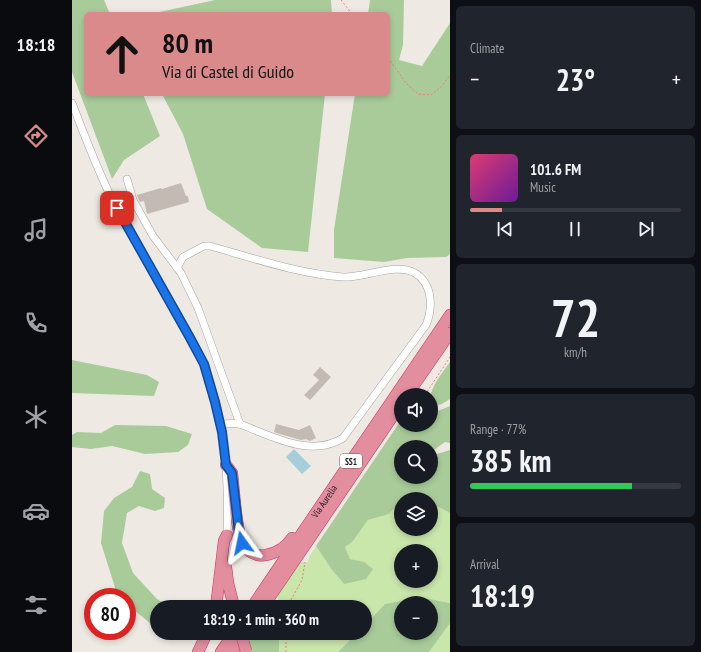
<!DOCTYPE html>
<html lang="en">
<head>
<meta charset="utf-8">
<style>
  :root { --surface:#171b24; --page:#20242c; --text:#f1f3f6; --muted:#9ea1a6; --line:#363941; --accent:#db8a8c }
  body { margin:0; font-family:"PT Sans Narrow",sans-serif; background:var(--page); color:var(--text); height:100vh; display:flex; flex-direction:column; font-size:15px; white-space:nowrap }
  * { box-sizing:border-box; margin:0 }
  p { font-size:13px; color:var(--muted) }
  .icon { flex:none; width:22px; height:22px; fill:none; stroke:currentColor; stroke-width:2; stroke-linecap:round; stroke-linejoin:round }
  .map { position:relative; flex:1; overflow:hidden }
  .drawer { display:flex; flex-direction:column; gap:6px; padding:6px; background:#0d0f14; width:251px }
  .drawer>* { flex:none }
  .guide { position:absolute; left:12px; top:12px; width:306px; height:84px; border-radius:6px; box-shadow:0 2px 6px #0003; background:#db8a8c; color:#111; overflow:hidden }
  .tools { position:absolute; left:322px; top:388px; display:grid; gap:8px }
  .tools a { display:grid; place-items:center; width:44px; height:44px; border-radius:50%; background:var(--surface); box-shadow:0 2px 6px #0003; font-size:20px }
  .speed { position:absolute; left:12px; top:588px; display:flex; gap:8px; font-size:20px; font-weight:700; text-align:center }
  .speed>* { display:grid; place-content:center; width:52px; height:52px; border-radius:50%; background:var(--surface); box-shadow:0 2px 6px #0003; line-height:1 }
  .speed .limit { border:6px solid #d22; background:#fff; color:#111 }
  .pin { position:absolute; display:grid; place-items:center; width:34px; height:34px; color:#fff; margin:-17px; border-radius:8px; box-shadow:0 2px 6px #0006 }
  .me { position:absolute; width:44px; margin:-22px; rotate:348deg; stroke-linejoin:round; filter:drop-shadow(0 0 3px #0008) }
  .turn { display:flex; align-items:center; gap:14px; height:84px; padding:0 12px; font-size:18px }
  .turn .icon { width:52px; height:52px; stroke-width:2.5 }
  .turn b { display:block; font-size:28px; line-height:34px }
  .big { font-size:30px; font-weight:600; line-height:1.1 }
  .drawer .widget { flex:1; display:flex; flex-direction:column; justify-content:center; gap:6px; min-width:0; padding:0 14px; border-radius:6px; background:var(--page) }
  .drawer .dial { align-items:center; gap:0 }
  .dial b { font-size:52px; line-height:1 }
  .song { display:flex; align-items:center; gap:12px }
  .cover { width:48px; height:48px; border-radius:6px; background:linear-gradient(135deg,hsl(340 70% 55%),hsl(280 70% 35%)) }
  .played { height:4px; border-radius:2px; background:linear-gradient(90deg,var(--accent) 15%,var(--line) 15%) }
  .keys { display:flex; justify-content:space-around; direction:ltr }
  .heat { display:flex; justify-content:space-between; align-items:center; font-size:22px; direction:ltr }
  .charge { height:6px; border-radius:3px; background:linear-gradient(90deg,#34c759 77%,var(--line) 0) }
  .trip { position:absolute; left:78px; top:600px; width:222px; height:40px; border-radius:20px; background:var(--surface); box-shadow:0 2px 6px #0003; font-weight:600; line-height:40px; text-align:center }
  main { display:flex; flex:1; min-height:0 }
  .tabs { display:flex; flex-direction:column; width:72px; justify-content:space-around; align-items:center; background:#090b0e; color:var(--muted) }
  .tabs .icon { width:28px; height:28px }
  .tabs .on { color:var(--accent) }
  .tabs b { font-size:18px; color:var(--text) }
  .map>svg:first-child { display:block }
</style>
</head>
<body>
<main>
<nav class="tabs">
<b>18:18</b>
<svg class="icon on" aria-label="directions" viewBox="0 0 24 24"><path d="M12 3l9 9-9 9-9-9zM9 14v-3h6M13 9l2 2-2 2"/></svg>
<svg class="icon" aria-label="music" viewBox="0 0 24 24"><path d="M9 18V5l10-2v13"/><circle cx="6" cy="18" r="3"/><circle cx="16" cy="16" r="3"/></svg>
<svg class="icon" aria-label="phone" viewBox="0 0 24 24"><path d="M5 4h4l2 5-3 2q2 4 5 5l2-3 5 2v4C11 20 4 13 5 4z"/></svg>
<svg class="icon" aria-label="climate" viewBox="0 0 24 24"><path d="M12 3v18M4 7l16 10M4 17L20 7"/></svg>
<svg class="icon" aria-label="car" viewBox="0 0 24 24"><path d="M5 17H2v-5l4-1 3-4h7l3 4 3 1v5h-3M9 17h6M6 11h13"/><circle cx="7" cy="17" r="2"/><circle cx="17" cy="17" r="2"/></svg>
<svg class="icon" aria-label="filters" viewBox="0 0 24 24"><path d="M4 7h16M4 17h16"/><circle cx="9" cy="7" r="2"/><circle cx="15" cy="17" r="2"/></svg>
</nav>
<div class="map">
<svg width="378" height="652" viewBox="0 0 378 652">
  <rect width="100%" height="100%" fill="#eeeae3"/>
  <!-- grass -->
  <g fill="#c9e6ab" fill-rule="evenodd">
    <path d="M 329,501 L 329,529 L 359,529 L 359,503 L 378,513 L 378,603 L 348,597 L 313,604 L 293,625 L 293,607 L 206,607 L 206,594 L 228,562 L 236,562 L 237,557 L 244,546 L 260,570 L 272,584 L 291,562 L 278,559 L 273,547 L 281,541 L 296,520 L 317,514 ZM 329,551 L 359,551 L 359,581 L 329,581 Z"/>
    <polygon points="378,623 378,652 357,652 376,626"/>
    <polygon points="207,633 285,633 266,652 207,652"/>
  </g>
  <!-- forest -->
  <g fill="#a9cb9a" fill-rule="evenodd">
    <polygon points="0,0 32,0 38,14 14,14 14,94 71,94 88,136 52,160 40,179 0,72"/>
    <polygon points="143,0 259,0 260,14 78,14"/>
    <polygon points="298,0 332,0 331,45 327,60 350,66 378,23 378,254 374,257 335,258 312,262 262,258 262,230 283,94 316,94 316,14 296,14"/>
    <polygon points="90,94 253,94 236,252 190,248 135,209 111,134"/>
    <polygon points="0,360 75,375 87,382 82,396 0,393"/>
    <path d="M 378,362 L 378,399 L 370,404 L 360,406 C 354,391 369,375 378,362 Z"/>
    <polygon points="378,406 378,443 373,442 359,452 359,447 329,447 329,477 359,477 359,456 378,450 378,513 359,503 359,499 352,499 347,496 329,499 329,501 317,514 296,520 281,541 273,547 278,559 292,562 301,569 294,579 272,584 260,570 244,546 329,420 329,425 359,425 359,413 361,413"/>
    <polygon points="43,425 94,426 120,434 116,445 106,452 73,454 40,446 19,449 0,447 0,435 5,432 29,433"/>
    <polygon points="68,471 78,474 80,489 93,498 92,508 83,511 67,506 55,513 50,543 61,573 85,599 99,607 85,607 85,629 55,604 55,597 46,597 29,543 32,511 42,498 60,487"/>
    <path d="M 348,597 L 378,603 L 378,623 L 376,626 L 357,652 L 266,652 L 285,633 L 293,633 L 293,625 L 313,604 ZM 329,603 L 359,603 L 359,633 L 329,633 Z"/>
    <polygon points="182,633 207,633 207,652 170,652"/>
  </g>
  <!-- water -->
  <polygon fill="#a6ceda" points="222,449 239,466 230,474 214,457"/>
  <!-- building -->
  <g fill="#c2bab3">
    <polygon points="109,183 114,196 116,196 117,202 75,214 72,201 68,202 66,198 65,195 89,188 90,189"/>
    <polygon points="248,367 259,377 238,400 232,395 247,380 241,375"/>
    <polygon points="204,424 227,430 238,425 244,438 238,441 234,439 229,440 208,434 202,432"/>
  </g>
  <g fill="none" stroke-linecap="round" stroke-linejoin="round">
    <!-- minor casing -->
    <g stroke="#a4a4a4" stroke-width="8">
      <g id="minor">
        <path d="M 0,103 C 14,139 27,175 45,209 C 64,243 84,277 104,311 C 113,329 125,346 132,365 C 153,419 157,477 155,535"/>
        <polyline points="55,179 61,200 81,236 109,273 126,308 168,424"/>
        <path d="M 105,268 L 111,257 L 132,246 L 138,246 C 181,258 227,274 271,277 C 292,278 325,262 343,273 C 361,284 361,308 354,325 L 271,438 C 244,455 212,442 185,431 C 179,429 173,425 167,424 C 161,423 154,424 148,424"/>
      </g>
    </g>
    <!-- highway casing -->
    <g stroke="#d02c66" stroke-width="12">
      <g id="highway">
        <polyline points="335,395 378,333"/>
        <path d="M 154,465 L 160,473 C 162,489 164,532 171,544 C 176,552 185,557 194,555 C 205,553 214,547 220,538"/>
        <polyline points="154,567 156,583 162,607"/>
        <polyline points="144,607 152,541 155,535"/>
        <path id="s1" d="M 180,607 L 378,315"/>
        <polyline points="191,607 329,404"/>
        <polyline points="126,652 135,633"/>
        <polyline points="149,652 162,633"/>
        <polyline points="160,652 173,633"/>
      </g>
    </g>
    <!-- path -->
    <g stroke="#f37c6f" stroke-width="1" stroke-dasharray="2 2" stroke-linecap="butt">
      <polyline points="269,0 280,14"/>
      <polyline points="316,58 334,83 346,94 359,95 370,86 378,75"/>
      <polyline points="353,395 378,357"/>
      <polyline points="215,607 230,580 233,562"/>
      <polyline points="214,652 214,633"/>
    </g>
    <!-- minor -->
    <use href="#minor" stroke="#fff" stroke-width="7"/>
    <!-- highway -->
    <use href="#highway" stroke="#e28e9f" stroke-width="11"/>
    <!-- highway-bridge casing -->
    <g stroke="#d02c66" stroke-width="12" stroke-linecap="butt">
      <polyline id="highway-bridge" points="169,633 174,651"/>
    </g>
    <!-- highway-bridge -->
    <use href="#highway-bridge" stroke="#e28e9f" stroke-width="11"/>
  </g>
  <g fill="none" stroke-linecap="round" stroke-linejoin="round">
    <!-- route casing -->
    <g stroke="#114b97" stroke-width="10">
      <polyline id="route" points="45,208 117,336 132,364 143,402 150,432 154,465 160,473 167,533 170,543"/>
    </g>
    <!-- route -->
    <use href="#route" stroke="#1a73e8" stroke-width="7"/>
  </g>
  <g text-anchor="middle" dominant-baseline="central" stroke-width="3" stroke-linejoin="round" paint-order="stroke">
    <!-- shield labels -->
    <rect fill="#fff" stroke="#616161" stroke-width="1" x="268" y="454" width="22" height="14" rx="3"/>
    <g font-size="9" font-weight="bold" fill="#1d1d1d">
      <text x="279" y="461">SS1</text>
    </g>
    <!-- street labels -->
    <g font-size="10" fill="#1d1d1d" stroke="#fff">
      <text stroke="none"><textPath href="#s1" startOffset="128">Via Aurelia</textPath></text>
    </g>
  </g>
</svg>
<div class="tools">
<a><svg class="icon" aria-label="sound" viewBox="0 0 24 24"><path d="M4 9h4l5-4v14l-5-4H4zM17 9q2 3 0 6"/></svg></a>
<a><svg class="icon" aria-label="search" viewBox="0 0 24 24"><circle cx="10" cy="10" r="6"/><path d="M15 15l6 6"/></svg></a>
<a><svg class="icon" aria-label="layers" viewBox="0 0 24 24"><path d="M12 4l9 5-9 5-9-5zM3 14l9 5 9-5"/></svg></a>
<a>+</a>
<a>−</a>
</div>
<div class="speed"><div class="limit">80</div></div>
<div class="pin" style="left:45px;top:208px;background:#d93025"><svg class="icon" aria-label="arrive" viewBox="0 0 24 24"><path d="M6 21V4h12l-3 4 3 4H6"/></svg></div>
<svg class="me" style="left:170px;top:543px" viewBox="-20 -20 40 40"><path d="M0-17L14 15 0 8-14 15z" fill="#1a73e8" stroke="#fff" stroke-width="4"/></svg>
<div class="trip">18:19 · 1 min · 360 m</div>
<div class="guide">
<div class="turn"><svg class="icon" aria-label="ahead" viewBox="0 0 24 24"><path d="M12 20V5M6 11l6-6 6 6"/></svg><div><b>80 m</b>Via di Castel di Guido</div></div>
</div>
</div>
<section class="drawer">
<div class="widget"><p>Climate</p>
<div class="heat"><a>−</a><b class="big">23°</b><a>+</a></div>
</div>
<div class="widget">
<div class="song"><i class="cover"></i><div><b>101.6 FM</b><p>Music</p></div></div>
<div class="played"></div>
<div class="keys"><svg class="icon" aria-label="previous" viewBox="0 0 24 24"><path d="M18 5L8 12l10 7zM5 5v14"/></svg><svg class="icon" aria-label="pause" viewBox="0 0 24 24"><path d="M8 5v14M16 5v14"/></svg><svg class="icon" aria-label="next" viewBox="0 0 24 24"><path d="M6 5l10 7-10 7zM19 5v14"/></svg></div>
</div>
<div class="widget dial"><b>72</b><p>km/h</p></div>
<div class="widget"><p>Range · 77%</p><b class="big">385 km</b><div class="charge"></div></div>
<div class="widget"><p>Arrival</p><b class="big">18:19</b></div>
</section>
</main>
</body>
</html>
